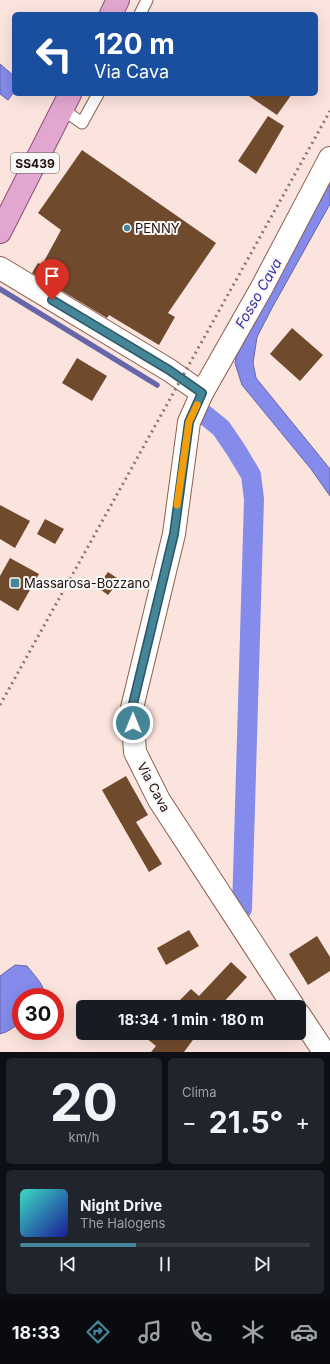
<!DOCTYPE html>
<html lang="it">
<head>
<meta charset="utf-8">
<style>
  :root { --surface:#171b24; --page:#20242c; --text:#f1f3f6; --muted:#9ea1a6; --line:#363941; --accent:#448598 }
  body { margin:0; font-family:Inter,sans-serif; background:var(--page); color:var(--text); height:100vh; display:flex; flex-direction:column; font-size:15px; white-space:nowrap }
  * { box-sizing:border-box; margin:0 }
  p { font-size:13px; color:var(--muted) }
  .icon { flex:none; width:22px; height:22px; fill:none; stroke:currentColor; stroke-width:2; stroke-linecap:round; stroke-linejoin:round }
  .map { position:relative; height:1052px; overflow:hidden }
  .drawer { display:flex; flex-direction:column; gap:6px; padding:6px; background:#0d0f14; flex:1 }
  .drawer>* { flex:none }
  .guide { position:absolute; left:12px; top:12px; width:306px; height:84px; border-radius:6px; box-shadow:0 4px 16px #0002; background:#1a4fa0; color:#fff; overflow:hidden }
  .speed { position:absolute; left:12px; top:988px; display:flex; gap:8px; font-size:20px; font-weight:700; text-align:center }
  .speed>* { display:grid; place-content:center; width:52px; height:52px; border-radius:50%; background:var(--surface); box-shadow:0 4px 16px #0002; line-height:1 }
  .speed .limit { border:6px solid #d22; background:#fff; color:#111 }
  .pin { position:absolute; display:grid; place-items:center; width:34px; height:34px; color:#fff; margin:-41px -17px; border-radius:50% 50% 50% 0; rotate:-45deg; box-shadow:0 0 4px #0007 }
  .pin .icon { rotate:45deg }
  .me { position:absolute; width:44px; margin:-22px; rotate:0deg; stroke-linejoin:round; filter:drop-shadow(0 0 3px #0008) }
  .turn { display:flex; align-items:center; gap:14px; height:84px; padding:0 16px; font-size:18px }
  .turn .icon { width:52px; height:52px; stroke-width:2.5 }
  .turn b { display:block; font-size:28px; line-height:34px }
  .big { font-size:30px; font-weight:700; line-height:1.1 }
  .drawer .widget { flex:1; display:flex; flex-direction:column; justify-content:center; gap:6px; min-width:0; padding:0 14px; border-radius:6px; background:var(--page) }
  .drawer .dial { align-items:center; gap:0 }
  .dial b { font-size:52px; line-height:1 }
  .song { display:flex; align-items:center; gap:12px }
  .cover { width:48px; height:48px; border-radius:6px; background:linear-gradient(135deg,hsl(170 70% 55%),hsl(240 70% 35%)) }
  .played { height:4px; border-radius:2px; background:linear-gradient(90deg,var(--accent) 40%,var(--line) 40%) }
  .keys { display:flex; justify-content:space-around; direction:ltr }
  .heat { display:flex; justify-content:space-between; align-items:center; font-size:22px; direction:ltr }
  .drawer .tiles { flex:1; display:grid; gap:6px; grid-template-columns:1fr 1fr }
  .widget:last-child { grid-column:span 2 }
  .trip { position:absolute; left:76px; top:1000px; width:230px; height:40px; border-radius:6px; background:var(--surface); box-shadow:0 4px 16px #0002; font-weight:700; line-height:40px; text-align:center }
  .menu { display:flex; height:64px; justify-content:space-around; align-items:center; background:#090b0e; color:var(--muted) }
  .menu .icon { width:28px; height:28px }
  .menu .current { color:var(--accent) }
  .menu b { font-size:18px; color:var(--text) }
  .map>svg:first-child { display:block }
</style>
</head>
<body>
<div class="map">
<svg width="330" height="1052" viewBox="0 0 330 1052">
  <rect width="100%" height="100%" fill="#fbe4dd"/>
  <!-- water -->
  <g fill="#848beb" stroke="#6766a8">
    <polygon points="0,64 14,76 14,92 8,100 0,94"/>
    <polygon points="330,180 330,204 272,308 257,337 253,363 256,378 330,469 330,496 311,469 242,385 235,363 240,340"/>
    <path d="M 15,965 L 27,966 C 34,975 42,982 45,994 L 42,997 L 21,997 L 21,1023 L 6,1032 L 0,1034 L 0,976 Z"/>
  </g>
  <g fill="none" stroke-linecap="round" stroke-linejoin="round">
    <!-- stream -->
    <polyline stroke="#6766a8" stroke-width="5.5" points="0,289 157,385"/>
    <!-- canal -->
    <polyline stroke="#848beb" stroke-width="20" points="205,415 221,428 236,450 251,475 254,499 242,909"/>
  </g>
  <!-- building -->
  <g fill="#704a2d">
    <polygon points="246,94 292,94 277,115"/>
    <polygon points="268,116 284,126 256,174 238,161"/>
    <polygon points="82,150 216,243 168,313 175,317 159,345 109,315 107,318 32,273 38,263 42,265 61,230 38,213"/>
    <polygon points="292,328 323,355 300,381 270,354"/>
    <polygon points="77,358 107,376 92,401 62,383"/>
    <polygon points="0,505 30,521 15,548 0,539"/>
    <polygon points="45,519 64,529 55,544 37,534"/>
    <polygon points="10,558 39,574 18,611 0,600 0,576"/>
    <polygon points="108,572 120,580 108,595 97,587"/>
    <polygon points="126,776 148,815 136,822 162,864 149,872 102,790"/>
    <polygon points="189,930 199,946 166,965 157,948"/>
    <polygon points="317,936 330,957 330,971 308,985 289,954"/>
    <polygon points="231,962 247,977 219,1007 173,1007 191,989 199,996"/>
    <polygon points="140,1033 198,1033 184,1052 151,1052 156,1046"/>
  </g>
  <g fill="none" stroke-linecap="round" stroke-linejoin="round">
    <!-- lane casing -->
    <g stroke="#8c5d4e" stroke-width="13">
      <g id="lane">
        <polyline points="140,14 147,0"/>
        <polyline points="62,109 82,123 98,94"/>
      </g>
    </g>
    <!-- street casing -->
    <g stroke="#8c5d4e" stroke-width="24">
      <g id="street">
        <polyline points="0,268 169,370 202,393"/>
        <polyline points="294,1007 159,800 135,752 132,708 174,534 189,422 202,393 261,289 330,158"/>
        <polyline points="299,1014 324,1052"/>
      </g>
    </g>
    <!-- primary casing -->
    <g stroke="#924d78" stroke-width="24">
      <g id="primary">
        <polyline points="111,14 118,0"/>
        <polyline points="0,232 70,94"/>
      </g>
    </g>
    <!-- lane -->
    <use href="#lane" stroke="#fff" stroke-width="11"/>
    <!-- street -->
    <use href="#street" stroke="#fff" stroke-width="22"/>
    <!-- primary -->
    <use href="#primary" stroke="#e2a7d1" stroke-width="22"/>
    <!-- rail -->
    <polyline stroke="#8b7670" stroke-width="3" stroke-dasharray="2 4" stroke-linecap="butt" points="0,705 330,111"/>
  </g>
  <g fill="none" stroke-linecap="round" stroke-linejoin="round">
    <!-- route casing -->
    <g stroke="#2c5663" stroke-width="10">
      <polyline id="route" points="52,300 169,370 202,393 189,422 174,534 132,708 133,723"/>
    </g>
    <!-- route -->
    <use href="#route" stroke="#448598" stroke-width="7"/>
    <!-- slow -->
    <polyline stroke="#f59e0b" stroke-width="7" points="177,505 189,422 197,405"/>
  </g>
  <!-- markers -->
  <g fill="#448598" stroke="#f7f7f7" stroke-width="1.5">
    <circle cx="127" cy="228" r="4"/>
    <rect x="10" y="578" width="10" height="10" rx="2"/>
  </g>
  <g text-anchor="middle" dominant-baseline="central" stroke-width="4" stroke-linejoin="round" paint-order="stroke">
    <!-- shield labels -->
    <rect fill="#f7f7f7" stroke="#635652" stroke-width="1" x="11" y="153" width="48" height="20" rx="3"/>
    <g font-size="12" font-weight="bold" fill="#23110b">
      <text x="35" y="163">SS439</text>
    </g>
    <!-- poi labels -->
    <g font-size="13" fill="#23110b" stroke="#f7f7f7" text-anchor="start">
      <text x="135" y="228">PENNY</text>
      <text x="24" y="583">Massarosa-Bozzano</text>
    </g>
    <!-- street labels -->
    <g font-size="13" fill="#23110b" stroke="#f7f7f7">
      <text transform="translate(154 787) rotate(62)">Via Cava</text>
    </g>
    <!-- water labels -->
    <g font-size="14" font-style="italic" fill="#38309e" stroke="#f7f7f7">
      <text transform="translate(258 293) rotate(-60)">Fosso Cava</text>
    </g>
  </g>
</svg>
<div class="speed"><div class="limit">30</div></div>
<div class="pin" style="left:52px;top:300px;background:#d93025"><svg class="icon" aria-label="arrive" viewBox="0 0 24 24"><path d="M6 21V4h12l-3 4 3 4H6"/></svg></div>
<svg class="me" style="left:133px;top:723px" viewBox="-20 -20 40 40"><circle r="17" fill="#448598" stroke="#fff" stroke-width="3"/><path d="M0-11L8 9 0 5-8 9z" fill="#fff"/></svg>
<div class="trip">18:34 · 1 min · 180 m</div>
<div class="guide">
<div class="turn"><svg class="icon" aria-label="left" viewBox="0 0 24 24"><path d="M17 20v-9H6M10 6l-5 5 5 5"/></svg><div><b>120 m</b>Via Cava</div></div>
</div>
</div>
<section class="drawer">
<div class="tiles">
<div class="widget dial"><b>20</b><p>km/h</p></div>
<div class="widget"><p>Clima</p>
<div class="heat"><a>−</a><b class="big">21.5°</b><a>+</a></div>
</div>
<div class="widget">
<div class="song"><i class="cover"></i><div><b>Night Drive</b><p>The Halogens</p></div></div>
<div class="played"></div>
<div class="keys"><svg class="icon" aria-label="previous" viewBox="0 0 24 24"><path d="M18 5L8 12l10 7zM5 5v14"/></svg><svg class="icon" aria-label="pause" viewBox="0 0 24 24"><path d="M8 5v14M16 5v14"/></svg><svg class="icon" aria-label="next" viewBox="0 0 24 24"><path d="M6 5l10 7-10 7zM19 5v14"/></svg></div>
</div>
</div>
</section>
<nav class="menu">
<b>18:33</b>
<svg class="icon current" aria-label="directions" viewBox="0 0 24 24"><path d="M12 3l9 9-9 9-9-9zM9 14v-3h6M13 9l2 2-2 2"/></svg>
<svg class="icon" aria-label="music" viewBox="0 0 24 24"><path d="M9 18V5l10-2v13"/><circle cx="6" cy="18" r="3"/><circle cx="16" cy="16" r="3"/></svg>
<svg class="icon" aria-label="phone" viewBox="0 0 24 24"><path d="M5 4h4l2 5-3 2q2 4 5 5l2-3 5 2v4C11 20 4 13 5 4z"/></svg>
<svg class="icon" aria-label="climate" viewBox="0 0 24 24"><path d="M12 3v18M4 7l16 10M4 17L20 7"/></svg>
<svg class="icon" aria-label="car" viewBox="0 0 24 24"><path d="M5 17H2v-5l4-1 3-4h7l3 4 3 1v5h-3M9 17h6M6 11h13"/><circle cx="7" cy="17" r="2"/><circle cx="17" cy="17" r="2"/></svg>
</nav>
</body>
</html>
